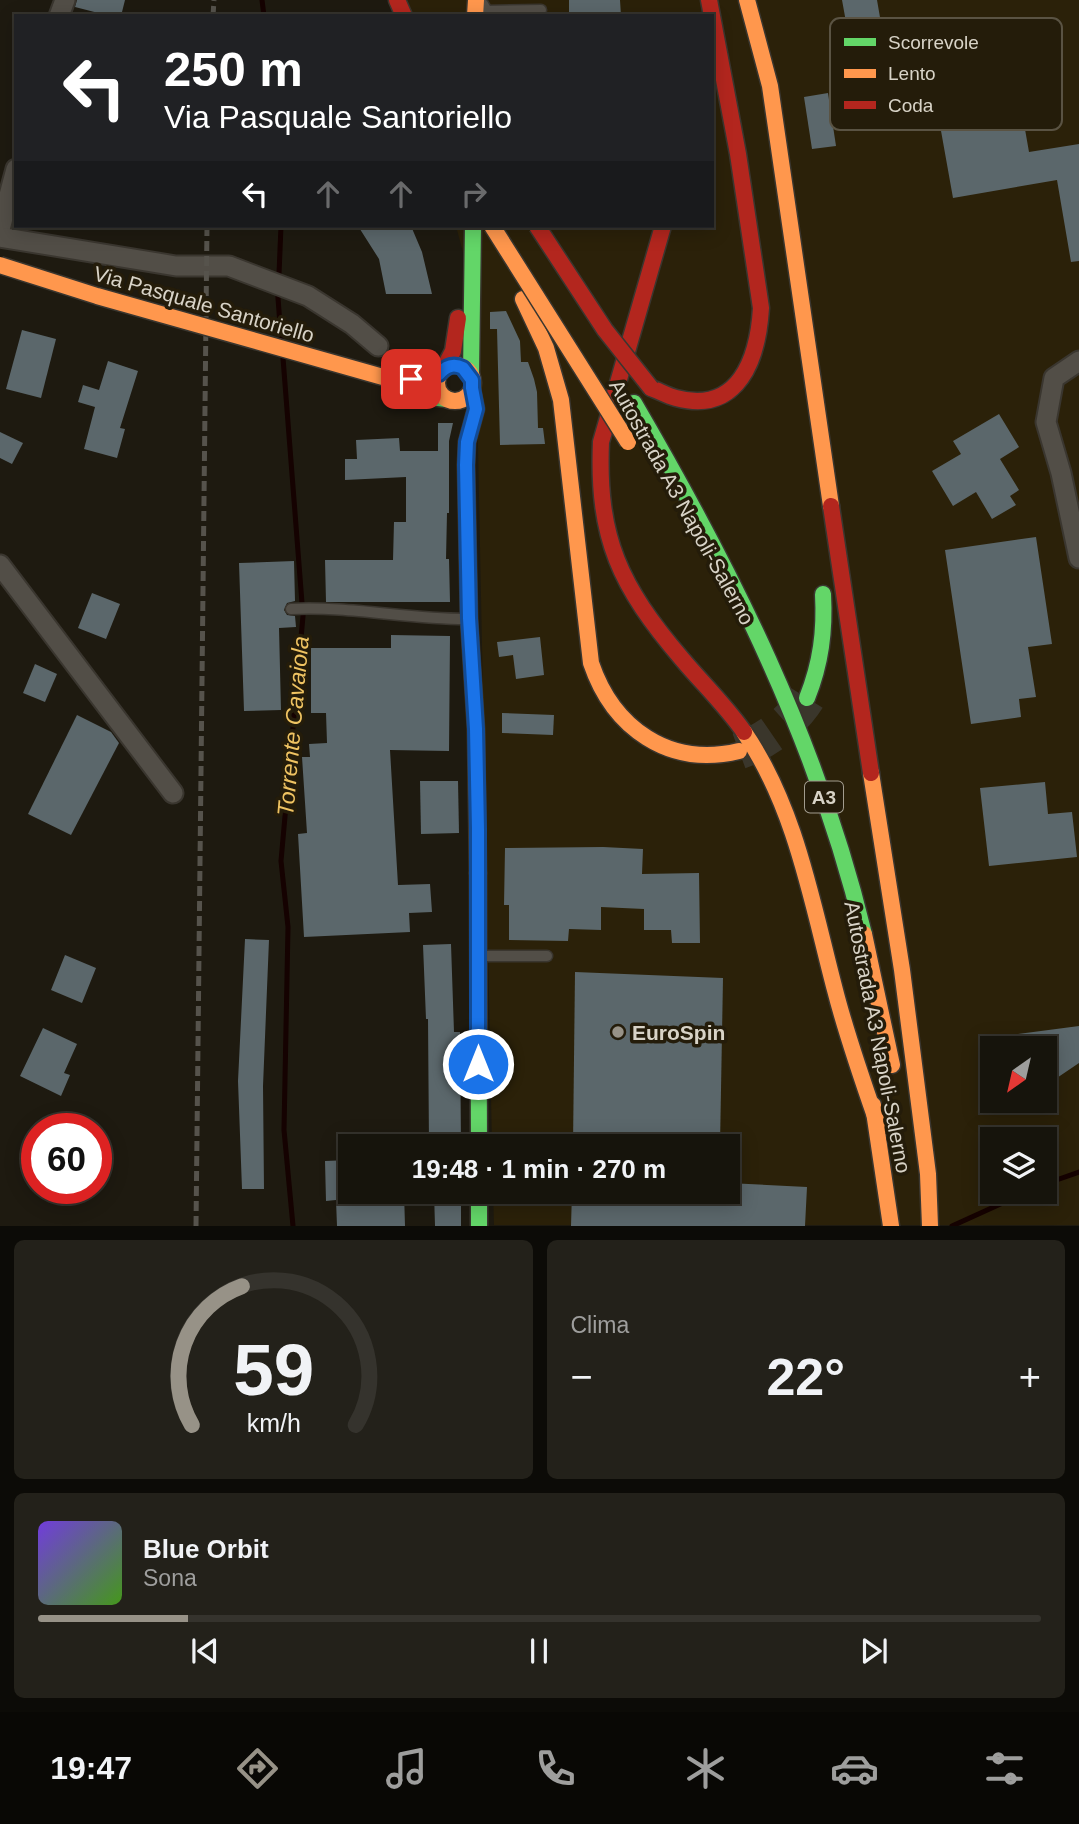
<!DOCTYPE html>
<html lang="it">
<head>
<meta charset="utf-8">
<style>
  :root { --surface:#16140c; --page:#23211a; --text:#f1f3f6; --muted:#9e9e9d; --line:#35332d; --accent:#979287 }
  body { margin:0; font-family:Helvetica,sans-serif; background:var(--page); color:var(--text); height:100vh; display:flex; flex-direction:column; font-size:26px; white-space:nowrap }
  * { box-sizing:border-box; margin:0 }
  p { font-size:23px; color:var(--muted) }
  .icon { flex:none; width:38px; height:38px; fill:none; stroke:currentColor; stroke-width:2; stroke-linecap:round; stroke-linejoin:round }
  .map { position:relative; height:1226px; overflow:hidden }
  .drawer { display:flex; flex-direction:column; gap:14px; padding:14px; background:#0c0b07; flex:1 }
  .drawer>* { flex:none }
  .hud { position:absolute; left:14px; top:14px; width:700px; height:214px; border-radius:0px; box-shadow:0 4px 18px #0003,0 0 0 2px var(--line); background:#202124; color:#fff; overflow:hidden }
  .needle { width:46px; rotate:214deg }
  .tools { position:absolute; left:980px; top:1036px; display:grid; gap:14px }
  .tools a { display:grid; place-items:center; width:77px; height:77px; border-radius:0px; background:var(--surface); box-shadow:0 4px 18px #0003,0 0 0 2px var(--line); font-size:35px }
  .speed { position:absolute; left:21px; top:1113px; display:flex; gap:14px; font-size:35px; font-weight:700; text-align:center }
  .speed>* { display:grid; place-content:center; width:91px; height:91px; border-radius:50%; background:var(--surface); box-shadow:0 4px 18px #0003,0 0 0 2px var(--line); line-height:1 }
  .speed .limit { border:10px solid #d22; background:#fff; color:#111 }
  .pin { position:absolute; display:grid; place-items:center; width:60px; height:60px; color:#fff; margin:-30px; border-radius:14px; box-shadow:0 4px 10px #0006 }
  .me { position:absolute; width:77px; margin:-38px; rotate:0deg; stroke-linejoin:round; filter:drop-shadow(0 0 5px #0008) }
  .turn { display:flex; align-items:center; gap:24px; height:147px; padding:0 35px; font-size:32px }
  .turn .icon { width:91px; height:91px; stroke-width:2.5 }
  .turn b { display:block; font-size:49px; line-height:60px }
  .lanes { display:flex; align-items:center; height:66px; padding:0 35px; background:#0003; justify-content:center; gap:35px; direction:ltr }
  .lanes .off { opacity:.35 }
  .big { font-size:52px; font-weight:800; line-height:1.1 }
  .drawer .widget { flex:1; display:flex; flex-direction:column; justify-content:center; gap:10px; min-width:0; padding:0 24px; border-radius:10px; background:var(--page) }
  .drawer .dial { align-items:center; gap:0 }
  .dial svg { height:182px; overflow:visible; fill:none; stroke:var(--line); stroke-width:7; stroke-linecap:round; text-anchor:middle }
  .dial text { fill:var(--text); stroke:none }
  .song { display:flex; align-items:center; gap:21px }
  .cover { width:84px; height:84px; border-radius:10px; background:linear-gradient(135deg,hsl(260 70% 55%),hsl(100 70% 35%)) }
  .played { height:7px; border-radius:4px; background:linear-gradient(90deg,var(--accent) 15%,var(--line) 15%) }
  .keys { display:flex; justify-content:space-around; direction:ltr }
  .heat { display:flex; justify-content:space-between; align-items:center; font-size:38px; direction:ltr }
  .drawer .tiles { flex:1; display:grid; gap:14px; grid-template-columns:1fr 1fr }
  .widget:last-child { grid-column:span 2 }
  .trip { position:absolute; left:338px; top:1134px; width:402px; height:70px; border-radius:0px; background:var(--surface); box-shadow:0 4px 18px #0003,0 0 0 2px var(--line); font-weight:800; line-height:70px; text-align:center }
  .tabs { display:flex; height:112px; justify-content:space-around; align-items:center; background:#090805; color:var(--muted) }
  .tabs .icon { width:49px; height:49px }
  .tabs .selected { color:var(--accent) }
  .tabs b { font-size:32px; color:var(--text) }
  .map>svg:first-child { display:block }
</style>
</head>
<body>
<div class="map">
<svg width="1079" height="1226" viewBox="0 0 1079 1226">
  <rect width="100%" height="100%" fill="#1e1a10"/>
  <!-- built -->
  <path fill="#2b2109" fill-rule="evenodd" d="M 395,0 L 1079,0 L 1079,1225 L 494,1225 L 493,1192 L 728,1192 L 728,1146 L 492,1146 L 475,297 L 456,226 L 712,226 L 712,16 L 399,16 ZM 992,1048 L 1045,1048 L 1045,1101 L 992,1101 ZM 992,1139 L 1045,1139 L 1045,1192 L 992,1192 Z"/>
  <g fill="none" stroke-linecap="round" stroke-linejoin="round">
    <!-- stream -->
    <g stroke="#150201" stroke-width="5">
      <polyline points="262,0 264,16"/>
      <polyline points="281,338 278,298 281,226"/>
      <polyline points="283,358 303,616 281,861 288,927 284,1130 293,1226"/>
      <polyline points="1045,1184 1079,1172"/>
      <polyline points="952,1226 1027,1192"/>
    </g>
  </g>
  <!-- building -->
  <g fill="#5b676b">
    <polygon points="77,0 125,0 121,16 110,16 75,7"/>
    <polygon points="569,0 620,0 621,16 569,16"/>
    <polygon points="842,0 877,0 896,110 870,115 853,32 848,33"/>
    <polygon points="1010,44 1029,152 1079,144 1079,261 1071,262 1057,180 953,198 928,58"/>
    <polygon points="828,93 836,146 812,149 804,97"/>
    <polygon points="358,226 411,226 422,252 432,294 386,294 379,259"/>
    <polygon points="506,311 520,341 521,362 528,362 534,379 537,392 538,428 543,428 545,444 500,445 497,329 490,329 490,312"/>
    <polygon points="22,330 56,339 41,398 6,389"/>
    <polygon points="108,361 138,371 120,428 125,429 117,458 84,449 95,407 78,402 83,385 99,390"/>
    <polygon points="999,414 1019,447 1000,459 1019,490 1010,496 1016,505 992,519 976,492 953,506 932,471 961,454 953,441"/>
    <polygon points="438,423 453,423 449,441 449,513 447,513 446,559 449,559 450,602 326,602 325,560 393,560 394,522 406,522 406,477 345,480 345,459 357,459 356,440 399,438 400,451 438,451"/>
    <polygon points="0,432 23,443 12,464 0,458"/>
    <polygon points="1036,537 1052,644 1028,647 1036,697 1019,699 1021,717 971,724 945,550"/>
    <polygon points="294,561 295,601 287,603 284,610 287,615 295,616 296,627 279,628 281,710 244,711 239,563"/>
    <polygon points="92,593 120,604 106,639 78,628"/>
    <polygon points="391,635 450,636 449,751 390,750 398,885 430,884 432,912 409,913 410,932 304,937 298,834 307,833 302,757 310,757 309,744 327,743 326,713 311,713 311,648 391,648"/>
    <polygon points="540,637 544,675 516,679 513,655 499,657 497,642"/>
    <polygon points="35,664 57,674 45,702 23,693"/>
    <polygon points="502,713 554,715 553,735 502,733"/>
    <polygon points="77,715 111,732 119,743 71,835 28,814"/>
    <polygon points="420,781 458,781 459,833 421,834"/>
    <polygon points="1045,782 1048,814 1072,812 1077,857 989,866 980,788"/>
    <polygon points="603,847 643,849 642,874 699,873 700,943 672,943 671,930 644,930 644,909 601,907 601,930 569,929 568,941 509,940 509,905 504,905 505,848"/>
    <polygon points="245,939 269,940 263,1086 264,1189 242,1189 238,1081"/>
    <polygon points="451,944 454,1032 460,1032 461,1146 429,1146 428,1019 426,1019 423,945"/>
    <polygon points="65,955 96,968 82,1003 51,990"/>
    <polygon points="575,972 723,978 720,1146 573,1146"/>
    <polygon points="1079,1026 1079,1063 1045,1086 1045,1048 1019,1048 1018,1034"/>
    <polygon points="43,1028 77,1044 64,1073 70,1075 61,1096 20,1076"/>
    <polygon points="350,1160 350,1192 404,1192 405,1226 337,1226 336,1200 326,1201 325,1161"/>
    <polygon points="728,1183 807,1187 805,1226 571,1226 572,1192 728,1192"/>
    <polygon points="434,1192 461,1192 461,1226 435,1226"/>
  </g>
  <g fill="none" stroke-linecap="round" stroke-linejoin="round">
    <!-- highway-tunnel -->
    <path stroke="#3a362b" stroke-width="37" stroke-dasharray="37 18" stroke-linecap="butt" d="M 739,751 C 766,741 792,722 807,698"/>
    <!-- lane casing -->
    <g stroke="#3a362f" stroke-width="13">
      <g id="lane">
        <polyline points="483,4 487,11 541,10"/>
        <path d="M 291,609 C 349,606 407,619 465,619"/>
        <polyline points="481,956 547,956"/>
      </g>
    </g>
    <!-- street casing -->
    <g stroke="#3a362f" stroke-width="23">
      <g id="street">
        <polyline points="59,16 65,0"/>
        <polyline points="0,229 16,169"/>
        <polyline points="0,237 176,266 229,266 308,296 352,324 378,346"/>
        <polyline points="1079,361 1054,378 1046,422 1061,473 1079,558"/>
        <polyline points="0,565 173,793"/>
      </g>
    </g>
    <!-- fast casing -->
    <g stroke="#3a362f" stroke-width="19">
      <g id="fast">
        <polyline points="471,375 473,226"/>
        <polyline points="397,381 429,397 447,399"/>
        <path d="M 634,403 C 732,571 818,743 864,934"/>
        <path d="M 807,698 C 821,663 825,631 823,594"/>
        <polyline points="478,873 479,1146"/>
        <polyline points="479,1192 479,1226"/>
      </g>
    </g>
    <!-- slow casing -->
    <g stroke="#3a362f" stroke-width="19">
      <g id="slow">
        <polyline points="747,0 770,86 831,506"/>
        <polyline points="475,16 476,0"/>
        <path d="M 523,299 L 546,348 L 561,400 L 591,663 C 613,728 669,768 739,751"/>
        <circle cx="455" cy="383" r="18"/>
        <polyline points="472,389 476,409 467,442 466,465 469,619 476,729 478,873"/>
        <path d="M 744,732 C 796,808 812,903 835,990 C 847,1037 863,1082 879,1128"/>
        <polyline points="871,773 902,970 928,1174 930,1226"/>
        <polyline points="864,934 892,1065"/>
        <polyline points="873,1105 891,1226"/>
      </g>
    </g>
    <!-- jam casing -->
    <g stroke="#3a362f" stroke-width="19">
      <g id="jam">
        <polyline points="397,0 404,16"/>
        <path d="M 663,226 L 601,442 C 597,539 620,586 682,659 C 703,684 726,706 744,732"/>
        <polyline points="443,370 453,351 458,318"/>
        <path d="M 651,388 C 659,391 668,396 676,398 C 739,415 758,358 761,308 L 738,154 L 709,0"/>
        <polyline points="831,506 871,773"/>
      </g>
    </g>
    <!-- lane -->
    <use href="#lane" stroke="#524e47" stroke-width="10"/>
    <!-- street -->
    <use href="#street" stroke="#524e47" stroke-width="19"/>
    <!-- fast -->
    <use href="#fast" stroke="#63d668" stroke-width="16"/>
    <!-- slow -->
    <use href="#slow" stroke="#ff974d" stroke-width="16"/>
    <!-- jam -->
    <use href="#jam" stroke="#b3261e" stroke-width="16"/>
    <!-- rail -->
    <g stroke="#56534c" stroke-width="5" stroke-dasharray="10 5" stroke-linecap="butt">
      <polyline points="213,16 214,0"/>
      <polyline points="196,1226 207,226"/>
    </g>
    <!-- slow-bridge casing -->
    <g stroke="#3a362f" stroke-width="19" stroke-linecap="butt">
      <g id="slow-bridge">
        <polyline points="492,226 628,442"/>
        <polyline points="0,265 97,296 397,381"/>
      </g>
    </g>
    <!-- jam-bridge casing -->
    <g stroke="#3a362f" stroke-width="19" stroke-linecap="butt">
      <polyline id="jam-bridge" points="537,226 605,330 651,388"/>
    </g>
    <!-- slow-bridge -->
    <use href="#slow-bridge" stroke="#ff974d" stroke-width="16"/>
    <!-- jam-bridge -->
    <use href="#jam-bridge" stroke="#b3261e" stroke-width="16"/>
  </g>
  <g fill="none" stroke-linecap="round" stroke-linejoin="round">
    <!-- route casing -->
    <g stroke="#114b97" stroke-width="18">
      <path id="route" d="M 411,379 L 439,374 C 446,366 453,363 463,368 L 472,380 L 472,388 L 476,409 L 467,442 L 466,465 L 469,618 L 476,729 L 478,829 L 478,1064"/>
    </g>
    <!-- route -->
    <use href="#route" stroke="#1a73e8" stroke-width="12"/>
  </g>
  <!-- markers -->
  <circle fill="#979287" stroke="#241c0a" stroke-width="2.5" cx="618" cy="1032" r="7"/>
  <g text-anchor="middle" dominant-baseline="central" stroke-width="7" stroke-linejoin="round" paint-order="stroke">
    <!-- shield labels -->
    <rect fill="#241c0a" stroke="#a29c8e" stroke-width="2" x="805" y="781.5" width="38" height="31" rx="5"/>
    <g font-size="19" font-weight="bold" fill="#d8d3c7">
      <text x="824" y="797">A3</text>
    </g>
    <!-- street labels -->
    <g font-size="21" fill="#d8d3c7" stroke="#241c0a">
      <text transform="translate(204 304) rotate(16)">Via Pasquale Santoriello</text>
      <text transform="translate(682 502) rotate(61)">Autostrada A3 Napoli-Salerno</text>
      <text transform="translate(878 1037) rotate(79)">Autostrada A3 Napoli-Salerno</text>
    </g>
    <!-- poi labels -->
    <g font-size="21" font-weight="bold" fill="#d8d3c7" stroke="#241c0a" text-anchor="start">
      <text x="632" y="1032">EuroSpin</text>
    </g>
    <!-- water labels -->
    <g font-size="23" font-style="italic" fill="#efc362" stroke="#241c0a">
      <text transform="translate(293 726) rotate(-85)">Torrente Cavaiola</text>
    </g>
  </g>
  <!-- legend -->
  <rect x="830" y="18" width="232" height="112" rx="10" fill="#241c0a" stroke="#5a5343" stroke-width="2"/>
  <rect x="844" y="38" width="32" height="8" fill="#63d668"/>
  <rect x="844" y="69" width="32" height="9" fill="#ff974d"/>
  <rect x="844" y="101" width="32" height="8" fill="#b3261e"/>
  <g font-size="19" fill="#d8d3c7">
    <text x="888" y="49">Scorrevole</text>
    <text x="888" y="80">Lento</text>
    <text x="888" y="112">Coda</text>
  </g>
</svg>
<div class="tools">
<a><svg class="needle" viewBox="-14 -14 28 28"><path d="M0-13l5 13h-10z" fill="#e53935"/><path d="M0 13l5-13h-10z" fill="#9e9e9d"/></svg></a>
<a><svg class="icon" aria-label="layers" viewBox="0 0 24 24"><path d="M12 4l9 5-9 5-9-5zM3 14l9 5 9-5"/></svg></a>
</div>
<div class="speed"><div class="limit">60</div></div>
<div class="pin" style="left:411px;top:379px;background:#d93025"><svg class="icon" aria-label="arrive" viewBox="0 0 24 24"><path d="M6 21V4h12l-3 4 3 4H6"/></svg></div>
<svg class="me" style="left:478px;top:1064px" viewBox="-20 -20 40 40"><circle r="17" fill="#1a73e8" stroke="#fff" stroke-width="3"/><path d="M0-11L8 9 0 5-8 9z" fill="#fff"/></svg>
<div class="trip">19:48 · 1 min · 270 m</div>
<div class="hud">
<div class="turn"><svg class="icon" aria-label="left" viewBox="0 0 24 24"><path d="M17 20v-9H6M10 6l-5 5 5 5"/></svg><div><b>250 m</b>Via Pasquale Santoriello</div></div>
<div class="lanes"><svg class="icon" aria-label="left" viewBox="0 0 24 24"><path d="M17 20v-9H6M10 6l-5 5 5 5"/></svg><svg class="icon off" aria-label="ahead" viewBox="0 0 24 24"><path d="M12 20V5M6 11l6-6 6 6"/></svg><svg class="icon off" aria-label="ahead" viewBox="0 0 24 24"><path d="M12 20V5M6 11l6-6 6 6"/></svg><svg class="icon off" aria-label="right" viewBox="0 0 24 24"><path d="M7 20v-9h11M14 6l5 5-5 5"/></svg></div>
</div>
</div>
<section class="drawer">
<div class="tiles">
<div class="widget dial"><svg viewBox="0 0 100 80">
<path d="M14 69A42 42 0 1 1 86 69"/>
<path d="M14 69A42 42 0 0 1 36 8" stroke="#979287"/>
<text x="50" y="56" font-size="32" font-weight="700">59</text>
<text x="50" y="72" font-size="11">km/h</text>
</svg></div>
<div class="widget"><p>Clima</p>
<div class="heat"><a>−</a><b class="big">22°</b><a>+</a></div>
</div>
<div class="widget">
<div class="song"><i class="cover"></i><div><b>Blue Orbit</b><p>Sona</p></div></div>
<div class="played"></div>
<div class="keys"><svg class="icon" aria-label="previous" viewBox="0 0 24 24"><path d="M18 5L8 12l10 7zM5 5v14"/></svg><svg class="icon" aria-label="pause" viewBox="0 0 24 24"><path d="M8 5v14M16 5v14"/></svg><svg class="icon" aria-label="next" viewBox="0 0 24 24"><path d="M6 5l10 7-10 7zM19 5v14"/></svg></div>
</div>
</div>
</section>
<nav class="tabs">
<b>19:47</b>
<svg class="icon selected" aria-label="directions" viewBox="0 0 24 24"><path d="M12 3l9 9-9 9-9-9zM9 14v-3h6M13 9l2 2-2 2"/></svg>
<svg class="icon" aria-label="music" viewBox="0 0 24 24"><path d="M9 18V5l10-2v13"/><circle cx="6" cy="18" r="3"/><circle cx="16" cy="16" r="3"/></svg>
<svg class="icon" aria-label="phone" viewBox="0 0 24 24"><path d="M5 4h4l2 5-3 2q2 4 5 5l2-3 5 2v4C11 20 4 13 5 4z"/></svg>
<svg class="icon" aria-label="climate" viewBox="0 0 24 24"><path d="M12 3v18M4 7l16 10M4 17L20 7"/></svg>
<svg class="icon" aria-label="car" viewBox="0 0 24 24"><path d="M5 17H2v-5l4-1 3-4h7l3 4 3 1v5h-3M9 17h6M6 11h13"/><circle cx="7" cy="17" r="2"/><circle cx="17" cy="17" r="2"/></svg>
<svg class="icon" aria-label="filters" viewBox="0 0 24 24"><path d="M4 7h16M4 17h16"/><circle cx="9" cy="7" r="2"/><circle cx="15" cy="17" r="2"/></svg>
</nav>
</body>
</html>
